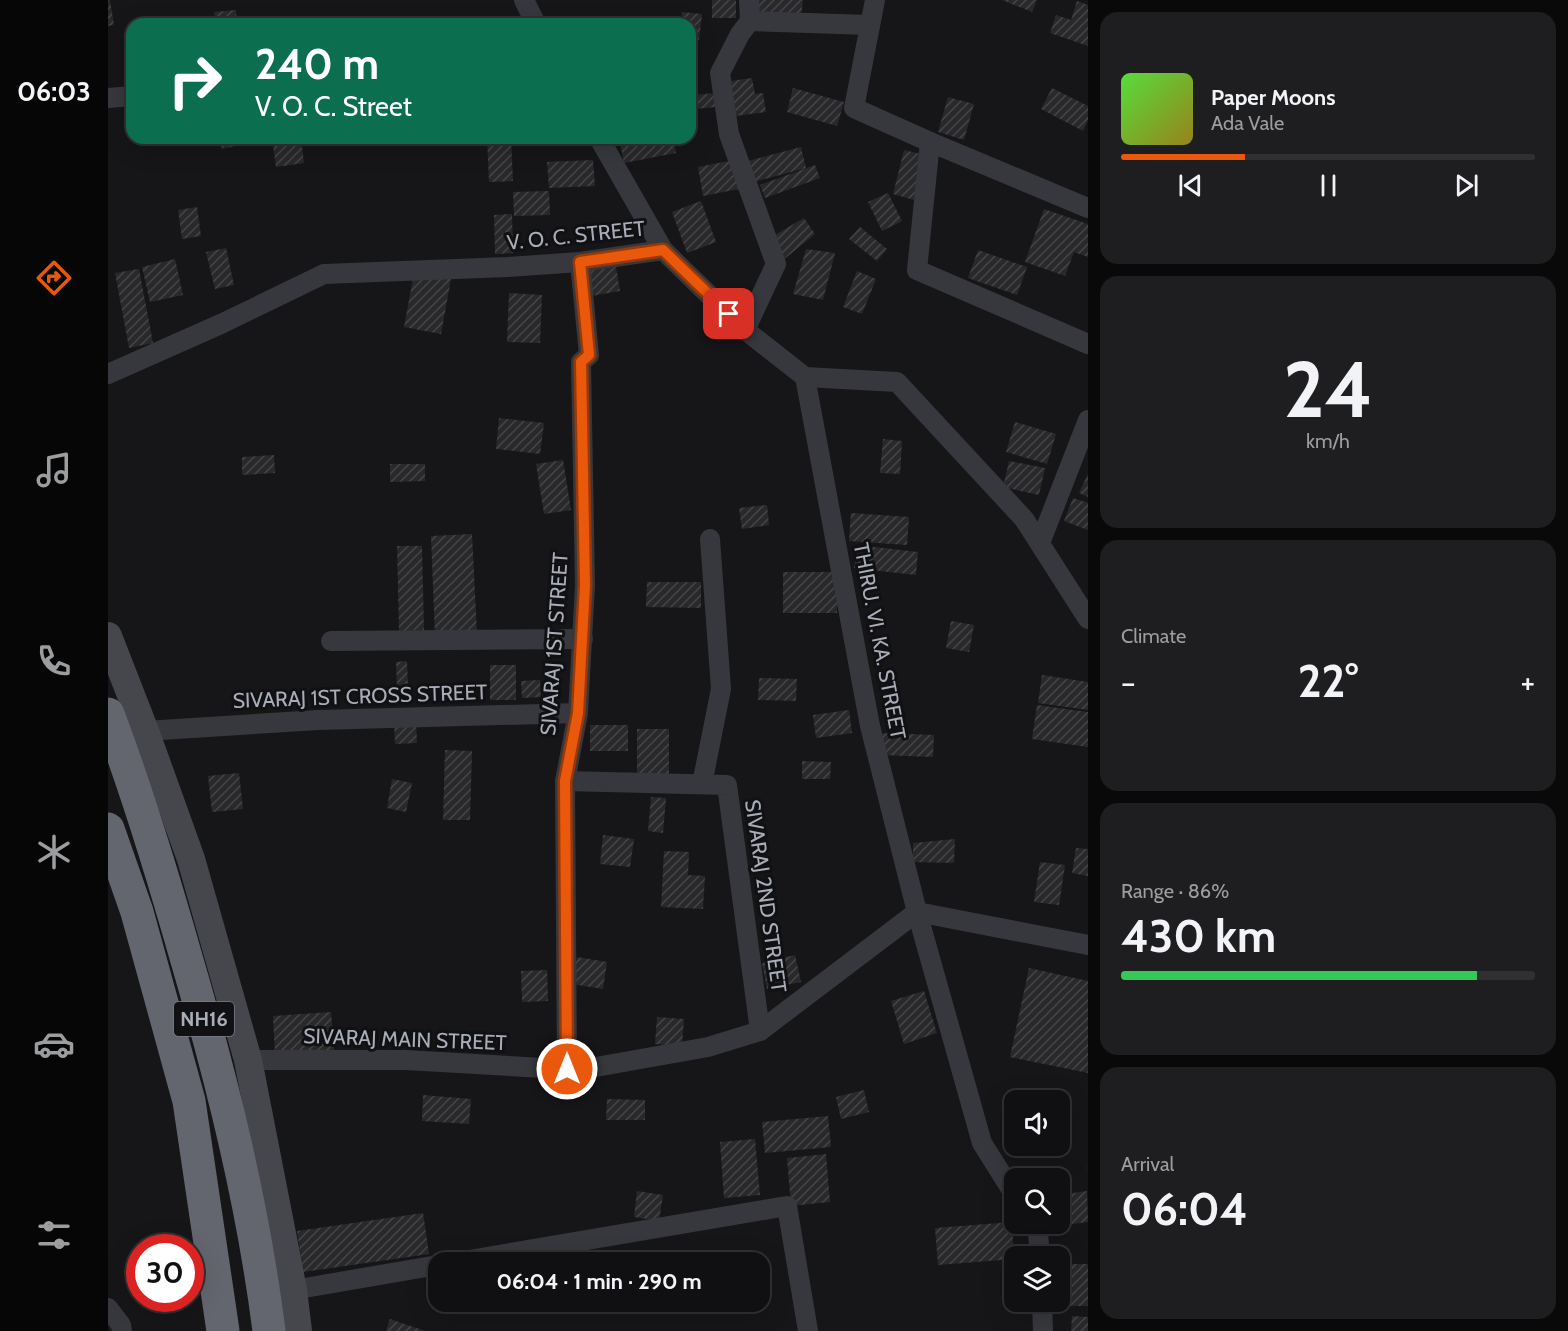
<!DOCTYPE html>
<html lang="en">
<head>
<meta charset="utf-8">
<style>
  :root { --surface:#101012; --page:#1e1e20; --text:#f1f3f6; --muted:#9c9d9f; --line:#303032; --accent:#ea580c }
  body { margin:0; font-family:Cabin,sans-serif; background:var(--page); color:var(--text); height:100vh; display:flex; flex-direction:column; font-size:22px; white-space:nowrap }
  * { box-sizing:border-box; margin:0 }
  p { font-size:20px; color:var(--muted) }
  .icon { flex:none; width:33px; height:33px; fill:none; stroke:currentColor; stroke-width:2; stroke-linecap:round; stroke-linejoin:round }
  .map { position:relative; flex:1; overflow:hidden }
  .panel { display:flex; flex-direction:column; gap:12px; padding:12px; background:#09090a; width:480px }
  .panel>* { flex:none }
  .top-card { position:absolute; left:18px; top:18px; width:570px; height:126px; border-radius:18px; box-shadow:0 6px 24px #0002,0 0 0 2px var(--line); background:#0b6e4f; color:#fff; overflow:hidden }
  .buttons { position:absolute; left:896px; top:1090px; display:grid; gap:12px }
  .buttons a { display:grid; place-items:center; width:66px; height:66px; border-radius:12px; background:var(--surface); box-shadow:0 6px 24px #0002,0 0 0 2px var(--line); font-size:30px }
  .speed { position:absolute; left:18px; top:1234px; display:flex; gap:12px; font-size:30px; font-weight:700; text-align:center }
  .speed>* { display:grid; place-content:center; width:78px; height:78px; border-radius:50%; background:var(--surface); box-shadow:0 6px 24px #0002,0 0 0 2px var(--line); line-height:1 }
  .speed .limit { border:9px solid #d22; background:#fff; color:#111 }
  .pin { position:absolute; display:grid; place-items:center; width:51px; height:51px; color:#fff; margin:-26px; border-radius:12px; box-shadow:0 3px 9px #0006 }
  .me { position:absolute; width:66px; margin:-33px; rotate:0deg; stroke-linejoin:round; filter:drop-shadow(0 0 4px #0008) }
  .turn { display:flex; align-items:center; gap:21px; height:126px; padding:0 30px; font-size:27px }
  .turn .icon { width:78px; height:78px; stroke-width:2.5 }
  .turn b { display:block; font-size:42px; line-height:51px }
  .big { font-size:45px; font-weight:700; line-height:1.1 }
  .panel .card { flex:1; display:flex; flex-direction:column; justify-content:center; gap:9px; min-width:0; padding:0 21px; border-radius:18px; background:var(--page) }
  .panel .dial { align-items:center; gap:0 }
  .dial b { font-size:78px; line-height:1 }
  .song { display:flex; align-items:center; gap:18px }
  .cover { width:72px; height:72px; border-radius:9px; background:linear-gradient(135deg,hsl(110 70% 55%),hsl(50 70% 35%)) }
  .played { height:6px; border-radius:3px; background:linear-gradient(90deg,var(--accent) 30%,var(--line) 30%) }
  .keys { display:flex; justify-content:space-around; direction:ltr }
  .heat { display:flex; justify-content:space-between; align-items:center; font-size:33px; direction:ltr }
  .charge { height:9px; border-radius:4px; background:linear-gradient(90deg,#34c759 86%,var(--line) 0) }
  .trip { position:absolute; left:320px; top:1252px; width:342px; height:60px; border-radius:18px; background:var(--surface); box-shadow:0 6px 24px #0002,0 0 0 2px var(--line); font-weight:700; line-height:60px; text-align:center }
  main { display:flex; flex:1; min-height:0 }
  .menu { display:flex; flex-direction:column; width:108px; justify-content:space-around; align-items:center; background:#060607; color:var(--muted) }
  .menu .icon { width:42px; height:42px }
  .menu .selected { color:var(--accent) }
  .menu b { font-size:27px; color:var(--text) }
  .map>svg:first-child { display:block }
</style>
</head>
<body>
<main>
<nav class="menu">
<b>06:03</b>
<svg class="icon selected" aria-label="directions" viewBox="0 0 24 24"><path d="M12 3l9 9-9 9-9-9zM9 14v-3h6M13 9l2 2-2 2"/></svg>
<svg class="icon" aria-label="music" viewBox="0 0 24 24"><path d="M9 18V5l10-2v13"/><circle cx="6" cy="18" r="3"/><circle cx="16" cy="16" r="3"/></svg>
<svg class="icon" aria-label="phone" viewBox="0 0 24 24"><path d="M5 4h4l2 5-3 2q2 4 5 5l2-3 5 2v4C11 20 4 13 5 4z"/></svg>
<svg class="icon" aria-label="climate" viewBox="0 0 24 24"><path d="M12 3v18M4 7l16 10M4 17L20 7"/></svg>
<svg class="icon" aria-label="car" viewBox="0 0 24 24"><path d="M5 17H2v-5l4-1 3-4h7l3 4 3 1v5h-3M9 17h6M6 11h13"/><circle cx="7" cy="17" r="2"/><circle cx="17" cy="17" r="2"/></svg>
<svg class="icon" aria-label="filters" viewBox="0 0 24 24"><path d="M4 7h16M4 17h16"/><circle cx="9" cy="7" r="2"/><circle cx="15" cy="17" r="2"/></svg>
</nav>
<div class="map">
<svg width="980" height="1331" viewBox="0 0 980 1331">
  <defs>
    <pattern id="building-hatch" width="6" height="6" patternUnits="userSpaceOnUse" patternTransform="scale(1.5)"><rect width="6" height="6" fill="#29292c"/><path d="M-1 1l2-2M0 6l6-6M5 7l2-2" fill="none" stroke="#454548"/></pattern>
  </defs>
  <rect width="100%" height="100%" fill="#161618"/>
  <!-- building -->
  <g fill="url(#building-hatch)">
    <polygon points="0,0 2,0 6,25 0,26"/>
    <rect x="604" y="0" width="24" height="18"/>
    <polygon points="650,0 695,0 693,18 649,14"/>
    <polygon points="894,0 929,0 924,12"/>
    <polygon points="969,1 980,5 980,46 942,33 948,15 963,20"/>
    <polygon points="128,10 129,24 108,24 106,12"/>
    <polygon points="574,12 594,14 591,40 582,39 582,24 573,24"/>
    <polygon points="644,78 647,94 655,93 658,112 628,116 623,81"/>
    <polygon points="685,88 736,102 729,126 679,112"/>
    <polygon points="944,88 980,106 980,120 975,131 933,109"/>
    <polygon points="607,93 609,107 587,109 585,95"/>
    <polygon points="840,97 866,104 856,140 830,132"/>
    <polygon points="111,138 144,138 145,142 114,149"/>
    <polygon points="164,138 193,138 196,163 168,167"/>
    <polygon points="379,138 403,138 405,181 381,182"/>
    <polygon points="565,138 568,153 516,163 511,139"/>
    <polygon points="693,147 698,168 646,182 640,161"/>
    <polygon points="796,150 817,155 806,200 785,194"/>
    <polygon points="485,160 487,186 441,188 439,162"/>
    <polygon points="626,160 631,189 595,196 590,167"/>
    <polygon points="707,165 712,178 657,198 652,185"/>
    <polygon points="441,191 442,215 406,216 405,192"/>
    <polygon points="780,193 794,221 774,231 760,202"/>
    <polygon points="593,201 608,242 579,253 564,212"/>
    <polygon points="89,207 93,236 74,239 70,210"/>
    <polygon points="936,209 980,224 980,257 966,252 957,276 917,262"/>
    <polygon points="404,214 405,253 387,254 386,215"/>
    <polygon points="696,218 707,234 674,261 665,236"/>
    <polygon points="752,227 779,249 769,261 741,239"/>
    <polygon points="118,248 126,285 107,289 98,252"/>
    <polygon points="698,249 727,253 715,300 685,294"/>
    <polygon points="870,250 919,267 909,295 860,278"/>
    <polygon points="67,259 75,295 42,302 34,267"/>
    <polygon points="508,267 512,291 483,296 479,271"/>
    <polygon points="31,269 45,343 21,348 7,273"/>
    <polygon points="749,271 768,279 754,314 735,307"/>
    <polygon points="306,273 343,279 333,334 296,327"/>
    <polygon points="401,293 434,295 432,343 399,342"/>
    <polygon points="391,418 436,423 432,454 388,449"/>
    <polygon points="907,422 948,434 939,464 898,452"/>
    <polygon points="775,439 794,441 792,474 772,473"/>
    <polygon points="166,455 167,473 134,475 134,457"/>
    <polygon points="455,460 463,510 436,514 428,464"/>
    <polygon points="901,461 937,468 931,495 895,487"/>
    <polygon points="282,464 317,464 317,481 282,482"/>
    <polygon points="980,474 980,497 971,493"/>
    <polygon points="965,498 980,503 980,530 956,521"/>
    <polygon points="659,505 661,525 634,529 631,508"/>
    <polygon points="743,513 801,517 799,545 741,541"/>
    <polygon points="364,534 369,634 327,636 323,536"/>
    <polygon points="749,545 810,552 808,575 746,568"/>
    <polygon points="289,546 314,546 316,630 291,631"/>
    <rect x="675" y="572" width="54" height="41"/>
    <polygon points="539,582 593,582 593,608 538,607"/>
    <polygon points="843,621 866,625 861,652 838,648"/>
    <polygon points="299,661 300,687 289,687 288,662"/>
    <rect x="382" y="665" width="26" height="35"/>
    <polygon points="934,675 980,682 980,710 930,703"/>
    <polygon points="651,678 689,679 688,701 650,700"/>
    <polygon points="432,680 433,697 414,698 413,681"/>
    <polygon points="929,705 980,712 980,747 924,739"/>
    <polygon points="741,710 744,733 708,738 705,715"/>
    <polygon points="308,720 309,743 287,744 286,721"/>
    <rect x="482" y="725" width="38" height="26"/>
    <rect x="529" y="729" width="32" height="50"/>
    <polygon points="775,733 826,735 825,757 774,755"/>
    <polygon points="337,750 364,751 362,820 335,820"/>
    <polygon points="694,761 723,762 722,779 694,779"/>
    <polygon points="131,773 135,809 104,812 100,776"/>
    <polygon points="284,779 304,783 298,812 279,808"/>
    <polygon points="543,797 558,798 555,833 540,831"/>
    <polygon points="495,835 526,839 522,867 492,864"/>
    <polygon points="847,839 846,863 805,862 805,843"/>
    <polygon points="968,848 980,849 980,876 964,873"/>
    <polygon points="556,851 581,852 580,875 597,876 595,909 553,907"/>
    <polygon points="932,862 957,865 951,905 926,902"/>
    <polygon points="687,955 693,982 659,989 654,963"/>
    <polygon points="469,957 499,962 495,989 464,984"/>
    <polygon points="921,968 980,981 980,1073 902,1057"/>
    <polygon points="439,970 440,1001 414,1002 413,971"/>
    <polygon points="816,991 829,1033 796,1044 783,1001"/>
    <polygon points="223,1012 226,1050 167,1055 165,1016"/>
    <polygon points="549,1017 576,1019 574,1046 547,1044"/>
    <polygon points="756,1090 761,1112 733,1119 728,1097"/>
    <polygon points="315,1095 363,1099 361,1124 314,1121"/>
    <polygon points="499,1099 537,1100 537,1120 498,1120"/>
    <polygon points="720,1116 723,1147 657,1153 654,1122"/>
    <polygon points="647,1139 652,1195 616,1198 612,1142"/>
    <polygon points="718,1154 722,1202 683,1206 679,1158"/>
    <polygon points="529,1191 555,1195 551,1221 526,1217"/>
    <polygon points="979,1191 980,1222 943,1227 942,1224 951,1224 951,1195"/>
    <polygon points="315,1213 321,1254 195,1272 189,1231"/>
    <polygon points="904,1222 906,1259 830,1265 827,1228"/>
    <rect x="958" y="1264" width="22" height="42"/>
    <polygon points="964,1316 980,1317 980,1331 963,1331"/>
    <polygon points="282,1319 317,1331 278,1331"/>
  </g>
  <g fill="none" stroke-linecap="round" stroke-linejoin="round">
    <!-- street -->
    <g stroke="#37383d" stroke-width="20">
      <polyline points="416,0 428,24"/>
      <polyline points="767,0 746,108 822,142 980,208"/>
      <polyline points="642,21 761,25"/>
      <polyline points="0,98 24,96"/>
      <polyline points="491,138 555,250"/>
      <polyline points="822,142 809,270 980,344"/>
      <polyline points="637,330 668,264 621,134 612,73 632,34 642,21 641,0"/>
      <polyline points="0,374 115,323 216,274 400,267 472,262 555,250 637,330 697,377 789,382 916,519 980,619"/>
      <polyline points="697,377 762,726 809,912 874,1143 906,1194"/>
      <polyline points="932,543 980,420"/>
      <polyline points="223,641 475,639"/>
      <polyline points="37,731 210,720 470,713"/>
      <polyline points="457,781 619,785 652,1031"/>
      <polyline points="594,784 613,689 602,539"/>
      <polyline points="140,1060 298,1060 471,1070 600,1047 652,1031 809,912 980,945"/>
      <polyline points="459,1069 457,781 470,713 477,585 473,362 481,355 472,262"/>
      <polyline points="925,1224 930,1233 932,1257"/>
      <polyline points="344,1263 679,1206 700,1331"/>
      <polyline points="185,1290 330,1265"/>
      <polyline points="934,1302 935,1331"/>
      <polyline points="0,1308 13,1325 14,1331"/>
    </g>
    <!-- secondary -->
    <polyline stroke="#45474d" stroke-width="28" points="0,636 37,731 83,859 140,1060 185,1290 190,1331"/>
    <!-- highway -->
    <g stroke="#63666e" stroke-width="33">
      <path d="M 0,714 C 30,794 55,876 78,957 C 114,1080 145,1204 161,1331"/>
      <polyline points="0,829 29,912 81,1101 115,1331"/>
    </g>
  </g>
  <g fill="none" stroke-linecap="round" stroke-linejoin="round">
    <!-- route casing -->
    <g stroke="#983908" stroke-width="15">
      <polyline id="route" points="459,1069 457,781 470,713 477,585 473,362 481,355 472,262 555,250 621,314"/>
    </g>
    <!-- route -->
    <use href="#route" stroke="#ea580c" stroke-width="10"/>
  </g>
  <g text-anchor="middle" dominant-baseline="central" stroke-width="6" stroke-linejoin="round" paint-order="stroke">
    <!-- shield labels -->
    <rect fill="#111113" stroke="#7b7e86" stroke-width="1.5" x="66" y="1002" width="60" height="34" rx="4.5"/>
    <g font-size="20" font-weight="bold" fill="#a8adb8">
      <text x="96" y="1019">NH16</text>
    </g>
    <!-- street labels -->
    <g font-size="21" fill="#a8adb8" stroke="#111113">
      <text transform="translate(468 235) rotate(-6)">V. O. C. STREET</text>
      <text transform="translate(772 641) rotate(79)">THIRU. VI. KA. STREET</text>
      <text transform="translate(446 644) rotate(-86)">SIVARAJ 1ST STREET</text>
      <text transform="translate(252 696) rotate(-2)">SIVARAJ 1ST CROSS STREET</text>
      <text transform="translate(658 896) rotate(82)">SIVARAJ 2ND STREET</text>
      <text transform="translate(297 1039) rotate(2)">SIVARAJ MAIN STREET</text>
    </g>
  </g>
</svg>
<div class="buttons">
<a><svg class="icon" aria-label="sound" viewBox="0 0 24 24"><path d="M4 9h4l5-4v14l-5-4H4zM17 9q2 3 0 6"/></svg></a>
<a><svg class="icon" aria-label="search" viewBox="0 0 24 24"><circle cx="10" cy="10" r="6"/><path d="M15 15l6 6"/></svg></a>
<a><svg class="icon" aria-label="layers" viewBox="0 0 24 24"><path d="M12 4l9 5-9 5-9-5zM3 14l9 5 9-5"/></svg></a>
</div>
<div class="speed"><div class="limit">30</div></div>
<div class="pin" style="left:621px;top:314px;background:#d93025"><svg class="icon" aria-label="arrive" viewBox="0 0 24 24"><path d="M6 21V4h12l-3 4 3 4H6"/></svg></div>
<svg class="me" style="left:459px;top:1069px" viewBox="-20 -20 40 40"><circle r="17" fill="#ea580c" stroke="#fff" stroke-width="3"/><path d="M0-11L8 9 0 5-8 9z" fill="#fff"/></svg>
<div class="trip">06:04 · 1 min · 290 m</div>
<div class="top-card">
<div class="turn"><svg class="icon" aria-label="right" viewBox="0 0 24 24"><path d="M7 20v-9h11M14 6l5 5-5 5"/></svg><div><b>240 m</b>V. O. C. Street</div></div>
</div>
</div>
<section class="panel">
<div class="card">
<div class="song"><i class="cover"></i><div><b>Paper Moons</b><p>Ada Vale</p></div></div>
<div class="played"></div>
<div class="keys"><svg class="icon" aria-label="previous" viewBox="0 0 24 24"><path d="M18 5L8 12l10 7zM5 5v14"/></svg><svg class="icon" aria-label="pause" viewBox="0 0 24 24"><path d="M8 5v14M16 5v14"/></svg><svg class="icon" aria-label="next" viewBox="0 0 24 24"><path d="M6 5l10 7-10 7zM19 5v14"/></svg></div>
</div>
<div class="card dial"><b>24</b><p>km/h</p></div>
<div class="card"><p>Climate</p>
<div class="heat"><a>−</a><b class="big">22°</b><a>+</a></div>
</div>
<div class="card"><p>Range · 86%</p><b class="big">430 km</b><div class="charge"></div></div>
<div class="card"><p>Arrival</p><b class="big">06:04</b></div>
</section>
</main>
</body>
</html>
